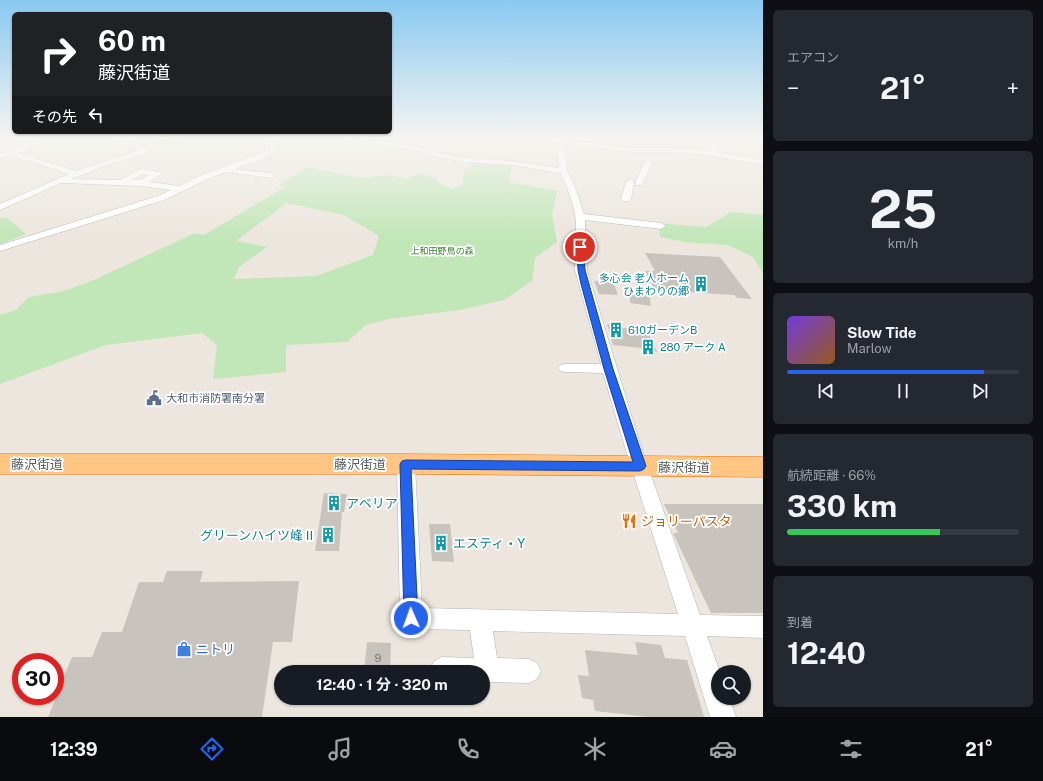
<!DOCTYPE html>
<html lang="ja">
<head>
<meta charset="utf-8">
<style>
  :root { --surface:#171b24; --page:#242831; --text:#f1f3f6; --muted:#9ea1a6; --line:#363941; --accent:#2563eb }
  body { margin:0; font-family:"Public Sans","Noto Sans JP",sans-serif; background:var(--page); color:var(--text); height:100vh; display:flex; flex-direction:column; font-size:15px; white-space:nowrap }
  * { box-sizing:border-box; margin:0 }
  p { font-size:13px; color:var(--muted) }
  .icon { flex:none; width:22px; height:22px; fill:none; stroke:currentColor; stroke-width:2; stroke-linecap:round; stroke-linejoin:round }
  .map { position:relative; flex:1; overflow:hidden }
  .details { display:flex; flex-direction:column; gap:10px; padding:10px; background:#0d0f14; width:280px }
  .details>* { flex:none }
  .top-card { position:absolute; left:12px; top:12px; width:380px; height:122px; border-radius:6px; box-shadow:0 1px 3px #0004; background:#202124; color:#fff; overflow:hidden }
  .tools { position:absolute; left:711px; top:665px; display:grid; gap:8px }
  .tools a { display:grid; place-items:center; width:40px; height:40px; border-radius:50%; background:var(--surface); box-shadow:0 1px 3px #0004; font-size:20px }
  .speed { position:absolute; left:12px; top:653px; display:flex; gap:8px; font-size:20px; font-weight:700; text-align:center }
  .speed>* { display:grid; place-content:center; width:52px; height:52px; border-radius:50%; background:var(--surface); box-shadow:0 1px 3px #0004; line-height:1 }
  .speed .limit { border:6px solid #d22; background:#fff; color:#111 }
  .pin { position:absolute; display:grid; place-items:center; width:34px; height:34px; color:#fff; margin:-17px; border:2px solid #fff; border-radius:50%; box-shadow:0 1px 4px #0007 }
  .me { position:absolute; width:44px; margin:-22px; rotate:358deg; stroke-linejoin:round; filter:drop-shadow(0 0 3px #0008) }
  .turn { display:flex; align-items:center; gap:14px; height:84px; padding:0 20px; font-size:18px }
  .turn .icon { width:52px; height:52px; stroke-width:2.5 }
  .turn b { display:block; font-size:28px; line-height:34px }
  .then { display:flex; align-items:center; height:38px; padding:0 20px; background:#0003; gap:8px; font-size:15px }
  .big { font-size:30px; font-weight:700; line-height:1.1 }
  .details .card { flex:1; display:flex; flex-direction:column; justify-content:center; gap:6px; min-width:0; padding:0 14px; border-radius:6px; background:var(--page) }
  .details .dial { align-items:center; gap:0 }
  .dial b { font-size:52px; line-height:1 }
  .song { display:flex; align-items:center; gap:12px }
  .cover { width:48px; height:48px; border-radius:6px; background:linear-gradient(135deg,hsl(260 70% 55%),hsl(30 70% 35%)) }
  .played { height:4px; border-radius:2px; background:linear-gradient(90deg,var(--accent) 85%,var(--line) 85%) }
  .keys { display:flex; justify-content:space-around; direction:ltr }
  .heat { display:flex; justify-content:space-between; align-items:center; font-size:22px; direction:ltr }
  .charge { height:6px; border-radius:3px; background:linear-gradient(90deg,#34c759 66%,var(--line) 0) }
  .trip { position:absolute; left:274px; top:665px; width:216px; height:40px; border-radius:20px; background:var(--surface); box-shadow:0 1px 3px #0004; font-weight:700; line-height:40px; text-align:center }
  .tab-bar { display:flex; height:64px; justify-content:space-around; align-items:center; background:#090b0e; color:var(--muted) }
  .tab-bar .icon { width:28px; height:28px }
  .tab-bar .active { color:var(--accent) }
  .tab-bar b { font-size:18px; color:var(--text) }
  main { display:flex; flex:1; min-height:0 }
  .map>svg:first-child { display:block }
</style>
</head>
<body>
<main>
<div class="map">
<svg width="763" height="717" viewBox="0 0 763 717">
  <rect width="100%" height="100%" fill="#ece6de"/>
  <!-- green -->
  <g fill="#c1e6b8" fill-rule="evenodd">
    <polygon points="148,138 199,138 162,147"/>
    <path d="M 476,163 L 511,166 L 509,182 L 557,191 L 552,214 L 557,242 L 535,258 L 532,281 L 504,300 L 459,310 L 389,319 L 366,325 L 347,342 L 286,345 L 286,372 L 213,379 L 217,345 L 202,333 L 106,345 L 0,384 L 0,315 L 16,310 L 29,297 L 64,291 L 94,280 L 195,233 L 204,235 L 285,187 L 279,185 L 307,167 L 361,178 L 387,175 L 407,179 L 420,173 L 436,178 L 440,184 L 454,189 L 463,185 L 464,171 ZM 287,203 L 344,215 L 379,236 L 373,255 L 316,276 L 234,279 L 239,267 L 267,247 L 236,241 Z"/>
    <polygon points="731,212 763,215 763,273 753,257 728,245 686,242 660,237 658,223 706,227"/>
    <polygon points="6,217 26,234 0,244 0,219"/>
  </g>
  <!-- building -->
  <g fill="#c9c3bd">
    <polygon points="645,253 720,257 752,299 737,298 734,295 655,290 645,271 655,271"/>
    <polygon points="594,281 613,282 618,295 599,294"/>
    <polygon points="630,290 649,293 651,306 630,303"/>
    <polygon points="607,324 621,325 622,328 647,330 657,352 643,351 641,348 613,345"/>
    <polygon points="324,493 347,494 344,512 342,512 339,551 315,551"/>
    <polygon points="664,504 763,504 763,613 711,613 673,533 678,533"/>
    <polygon points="429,524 450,524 454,562 432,561"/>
    <polygon points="167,571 203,571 200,582 299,581 292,642 273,642 262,717 48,717 55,700 55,681 62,681 72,657 92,657 102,632 122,632 139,582 163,582"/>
    <polygon points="367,642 391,643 390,672 364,672"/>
    <polygon points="635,642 661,645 665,658 687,660 704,717 648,717 595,711 593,700 582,698 578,675 589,676 585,650 638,655"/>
  </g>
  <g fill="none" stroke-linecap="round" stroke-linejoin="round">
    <!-- minor casing -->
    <g stroke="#afb4b7" stroke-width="1">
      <g id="minor">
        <path d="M 37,138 L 46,138 L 27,150 L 18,153 L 76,171 L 140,150 L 110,140 L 110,138 L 119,138 L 149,149 L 148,153 L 110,164 L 71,179 L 120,180 L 141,169 L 160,172 L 161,174 L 150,182 L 179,186 L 202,175 L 259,154 L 270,148 L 269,138 L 275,138 L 278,149 L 265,158 L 235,169 L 270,173 L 274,176 L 273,178 L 225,172 L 208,179 L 164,200 L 0,251 L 0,245 L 158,196 L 171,190 L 142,186 L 61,183 L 0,210 L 0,204 L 69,174 L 10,155 L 0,158 L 0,153 L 21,146 ZM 142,174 L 149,175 L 140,180 L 132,180 Z"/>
        <polygon points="345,138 361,138 420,147 443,154 467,158 512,161 559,168 557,143 532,140 529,138 559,139 560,138 566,138 566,140 631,148 673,148 708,151 718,138 724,138 715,152 763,160 763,164 706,155 673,152 631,152 564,144 567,171 574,184 584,214 661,223 666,226 661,229 585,220 587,270 641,447 700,615 763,616 763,638 707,636 720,672 718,672 718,698 729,698 736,717 710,717 685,636 493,631 497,658 529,659 537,663 541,671 537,679 529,683 483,682 483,672 431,672 430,669 434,661 442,657 474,658 470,630 411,629 403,626 400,618 397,464 400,459 406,457 412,459 415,464 422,608 678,614 625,447 603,373 565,372 560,371 558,368 560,365 565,364 601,364 575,270 576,222 574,209 566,184 560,173 512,165 467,162 442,158 419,151 349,140"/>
        <polygon points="645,161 651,161 652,163 642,185 636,185 635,183"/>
        <polygon points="630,179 634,182 631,199 629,201 623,201 621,199 626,182"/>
      </g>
    </g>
    <!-- highway casing -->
    <g stroke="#ea7000" stroke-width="1">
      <polygon id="highway" points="0,454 406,454 763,457 763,477 406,474 0,474"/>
    </g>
    <!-- minor -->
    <use href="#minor" fill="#fff" fill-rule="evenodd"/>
    <!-- highway -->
    <use href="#highway" fill="#ffc582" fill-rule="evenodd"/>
  </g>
  <!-- sky -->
  <linearGradient id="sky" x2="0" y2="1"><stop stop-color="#89c9f1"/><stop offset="0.58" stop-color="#f6f4f0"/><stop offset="1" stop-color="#f6f4f0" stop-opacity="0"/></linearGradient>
  <rect width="763" height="238" fill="url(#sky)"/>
  <!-- route -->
  <polygon fill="#2563eb" stroke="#184099" points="580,245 584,247 585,270 589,284 613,369 646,466 644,469 640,471 411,469 418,618 416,622 411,625 406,622 404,618 400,464 402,461 406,460 633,462 604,369 581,284 578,270 577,247"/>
  <!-- icons -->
  <defs>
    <g id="building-bare" transform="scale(1.2)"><path d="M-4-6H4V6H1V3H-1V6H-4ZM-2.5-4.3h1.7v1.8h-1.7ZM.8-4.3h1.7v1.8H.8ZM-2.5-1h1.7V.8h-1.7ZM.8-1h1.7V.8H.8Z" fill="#0f9aa8" stroke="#fff" stroke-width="2.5" paint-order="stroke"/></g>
    <g id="civic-bare" transform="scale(1.2)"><path d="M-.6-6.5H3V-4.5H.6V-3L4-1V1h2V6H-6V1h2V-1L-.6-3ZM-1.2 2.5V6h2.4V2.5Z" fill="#5c6f8a" stroke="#fff" stroke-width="2.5" paint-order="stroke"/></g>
    <g id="restaurant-bare" transform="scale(1.2)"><path d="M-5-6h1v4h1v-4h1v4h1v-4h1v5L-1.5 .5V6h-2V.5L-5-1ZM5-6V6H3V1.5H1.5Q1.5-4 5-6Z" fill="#e8710a" stroke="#fff" stroke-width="2.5" paint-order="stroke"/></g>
    <g id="shop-bare" transform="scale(1.2)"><path d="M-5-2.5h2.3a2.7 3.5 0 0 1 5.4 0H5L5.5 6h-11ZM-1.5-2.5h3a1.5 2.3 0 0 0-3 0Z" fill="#3f7fe0" stroke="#fff" stroke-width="2.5" paint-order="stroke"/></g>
  </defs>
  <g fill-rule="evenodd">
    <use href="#building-bare" x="701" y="284"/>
    <use href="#building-bare" x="616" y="330"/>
    <use href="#building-bare" x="648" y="347"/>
    <use href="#civic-bare" x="154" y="398"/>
    <use href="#building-bare" x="334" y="503"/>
    <use href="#restaurant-bare" x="629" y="521"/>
    <use href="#building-bare" x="328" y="535"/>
    <use href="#building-bare" x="441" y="543"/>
    <use href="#shop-bare" x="184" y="649"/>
  </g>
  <g text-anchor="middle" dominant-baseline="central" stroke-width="3.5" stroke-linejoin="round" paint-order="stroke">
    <!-- far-park labels -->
    <g font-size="9" fill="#3c812e" stroke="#fff">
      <text x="442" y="250">上和田野鳥の森</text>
    </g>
    <!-- culture labels -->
    <g font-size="11" fill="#0d838f" stroke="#fff" text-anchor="start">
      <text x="689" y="278" text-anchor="end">多心会 老人ホーム<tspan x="689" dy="13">ひまわりの郷</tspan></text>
      <text x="628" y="330">610ガーデンB</text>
      <text x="660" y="347">280 アーク A</text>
    </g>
    <!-- service labels -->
    <g font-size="11" fill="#4e5e75" stroke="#fff" text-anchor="start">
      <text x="166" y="398">大和市消防署南分署</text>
    </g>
    <!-- near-number labels -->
    <g font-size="11" fill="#747677">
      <text x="378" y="658">9</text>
    </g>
    <!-- near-street labels -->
    <g font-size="13" fill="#575d60" stroke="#fff">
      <text x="37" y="464">藤沢街道</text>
      <text x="360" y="464">藤沢街道</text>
      <text x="684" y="467">藤沢街道</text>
    </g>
    <!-- near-culture labels -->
    <g font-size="13" fill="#0d838f" stroke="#fff" text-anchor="start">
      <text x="346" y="503">アベリア</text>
      <text x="316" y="535" text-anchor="end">グリーンハイツ峰Ⅱ</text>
      <text x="453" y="543">エスティ・Y</text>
    </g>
    <!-- near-food labels -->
    <g font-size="13" fill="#c56008" stroke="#fff" text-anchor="start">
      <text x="641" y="521">ジョリーパスタ</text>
    </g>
    <!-- near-shop labels -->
    <g font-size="13" fill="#366cbe" stroke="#fff" text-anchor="start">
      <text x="196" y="649">ニトリ</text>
    </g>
  </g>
</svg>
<div class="tools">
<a><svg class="icon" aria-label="search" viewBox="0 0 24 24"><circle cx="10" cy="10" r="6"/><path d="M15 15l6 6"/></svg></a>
</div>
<div class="speed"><div class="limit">30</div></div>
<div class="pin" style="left:580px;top:247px;background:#d93025"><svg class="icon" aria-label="arrive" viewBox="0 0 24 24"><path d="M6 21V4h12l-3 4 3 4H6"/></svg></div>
<svg class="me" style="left:411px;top:618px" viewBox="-20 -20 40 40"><circle r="17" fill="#2563eb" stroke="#fff" stroke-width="3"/><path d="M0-11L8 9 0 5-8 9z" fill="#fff"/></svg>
<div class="trip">12:40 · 1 分 · 320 m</div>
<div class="top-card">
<div class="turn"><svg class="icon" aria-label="right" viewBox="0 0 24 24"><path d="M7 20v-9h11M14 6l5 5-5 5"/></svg><div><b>60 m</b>藤沢街道</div></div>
<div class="then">その先<svg class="icon" aria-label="left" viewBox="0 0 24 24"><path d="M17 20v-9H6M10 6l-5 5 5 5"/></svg></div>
</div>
</div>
<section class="details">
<div class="card"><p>エアコン</p>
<div class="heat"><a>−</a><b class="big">21°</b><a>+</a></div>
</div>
<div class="card dial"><b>25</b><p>km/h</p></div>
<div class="card">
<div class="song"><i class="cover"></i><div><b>Slow Tide</b><p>Marlow</p></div></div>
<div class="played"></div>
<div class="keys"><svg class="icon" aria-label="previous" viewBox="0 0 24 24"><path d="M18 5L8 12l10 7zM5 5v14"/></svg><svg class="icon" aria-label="pause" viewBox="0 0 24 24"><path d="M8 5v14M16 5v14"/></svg><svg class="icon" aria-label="next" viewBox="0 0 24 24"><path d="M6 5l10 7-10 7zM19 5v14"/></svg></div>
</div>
<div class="card"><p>航続距離 · 66%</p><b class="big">330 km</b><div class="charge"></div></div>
<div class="card"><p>到着</p><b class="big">12:40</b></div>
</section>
</main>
<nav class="tab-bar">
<b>12:39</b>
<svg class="icon active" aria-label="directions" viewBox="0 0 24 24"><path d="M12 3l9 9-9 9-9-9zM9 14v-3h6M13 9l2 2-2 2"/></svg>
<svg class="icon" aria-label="music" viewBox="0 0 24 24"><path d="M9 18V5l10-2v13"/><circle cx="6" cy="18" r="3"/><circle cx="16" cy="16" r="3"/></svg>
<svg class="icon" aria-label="phone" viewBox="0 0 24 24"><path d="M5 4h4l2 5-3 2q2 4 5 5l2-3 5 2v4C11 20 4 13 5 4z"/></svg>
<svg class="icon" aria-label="climate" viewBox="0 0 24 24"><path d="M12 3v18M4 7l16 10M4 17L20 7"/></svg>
<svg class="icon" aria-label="car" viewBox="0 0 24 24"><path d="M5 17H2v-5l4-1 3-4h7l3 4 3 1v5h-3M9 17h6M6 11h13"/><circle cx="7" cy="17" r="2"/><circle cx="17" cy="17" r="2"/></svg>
<svg class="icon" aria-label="filters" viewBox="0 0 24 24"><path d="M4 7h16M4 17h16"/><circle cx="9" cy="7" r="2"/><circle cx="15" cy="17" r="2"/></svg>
<b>21°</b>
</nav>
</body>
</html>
